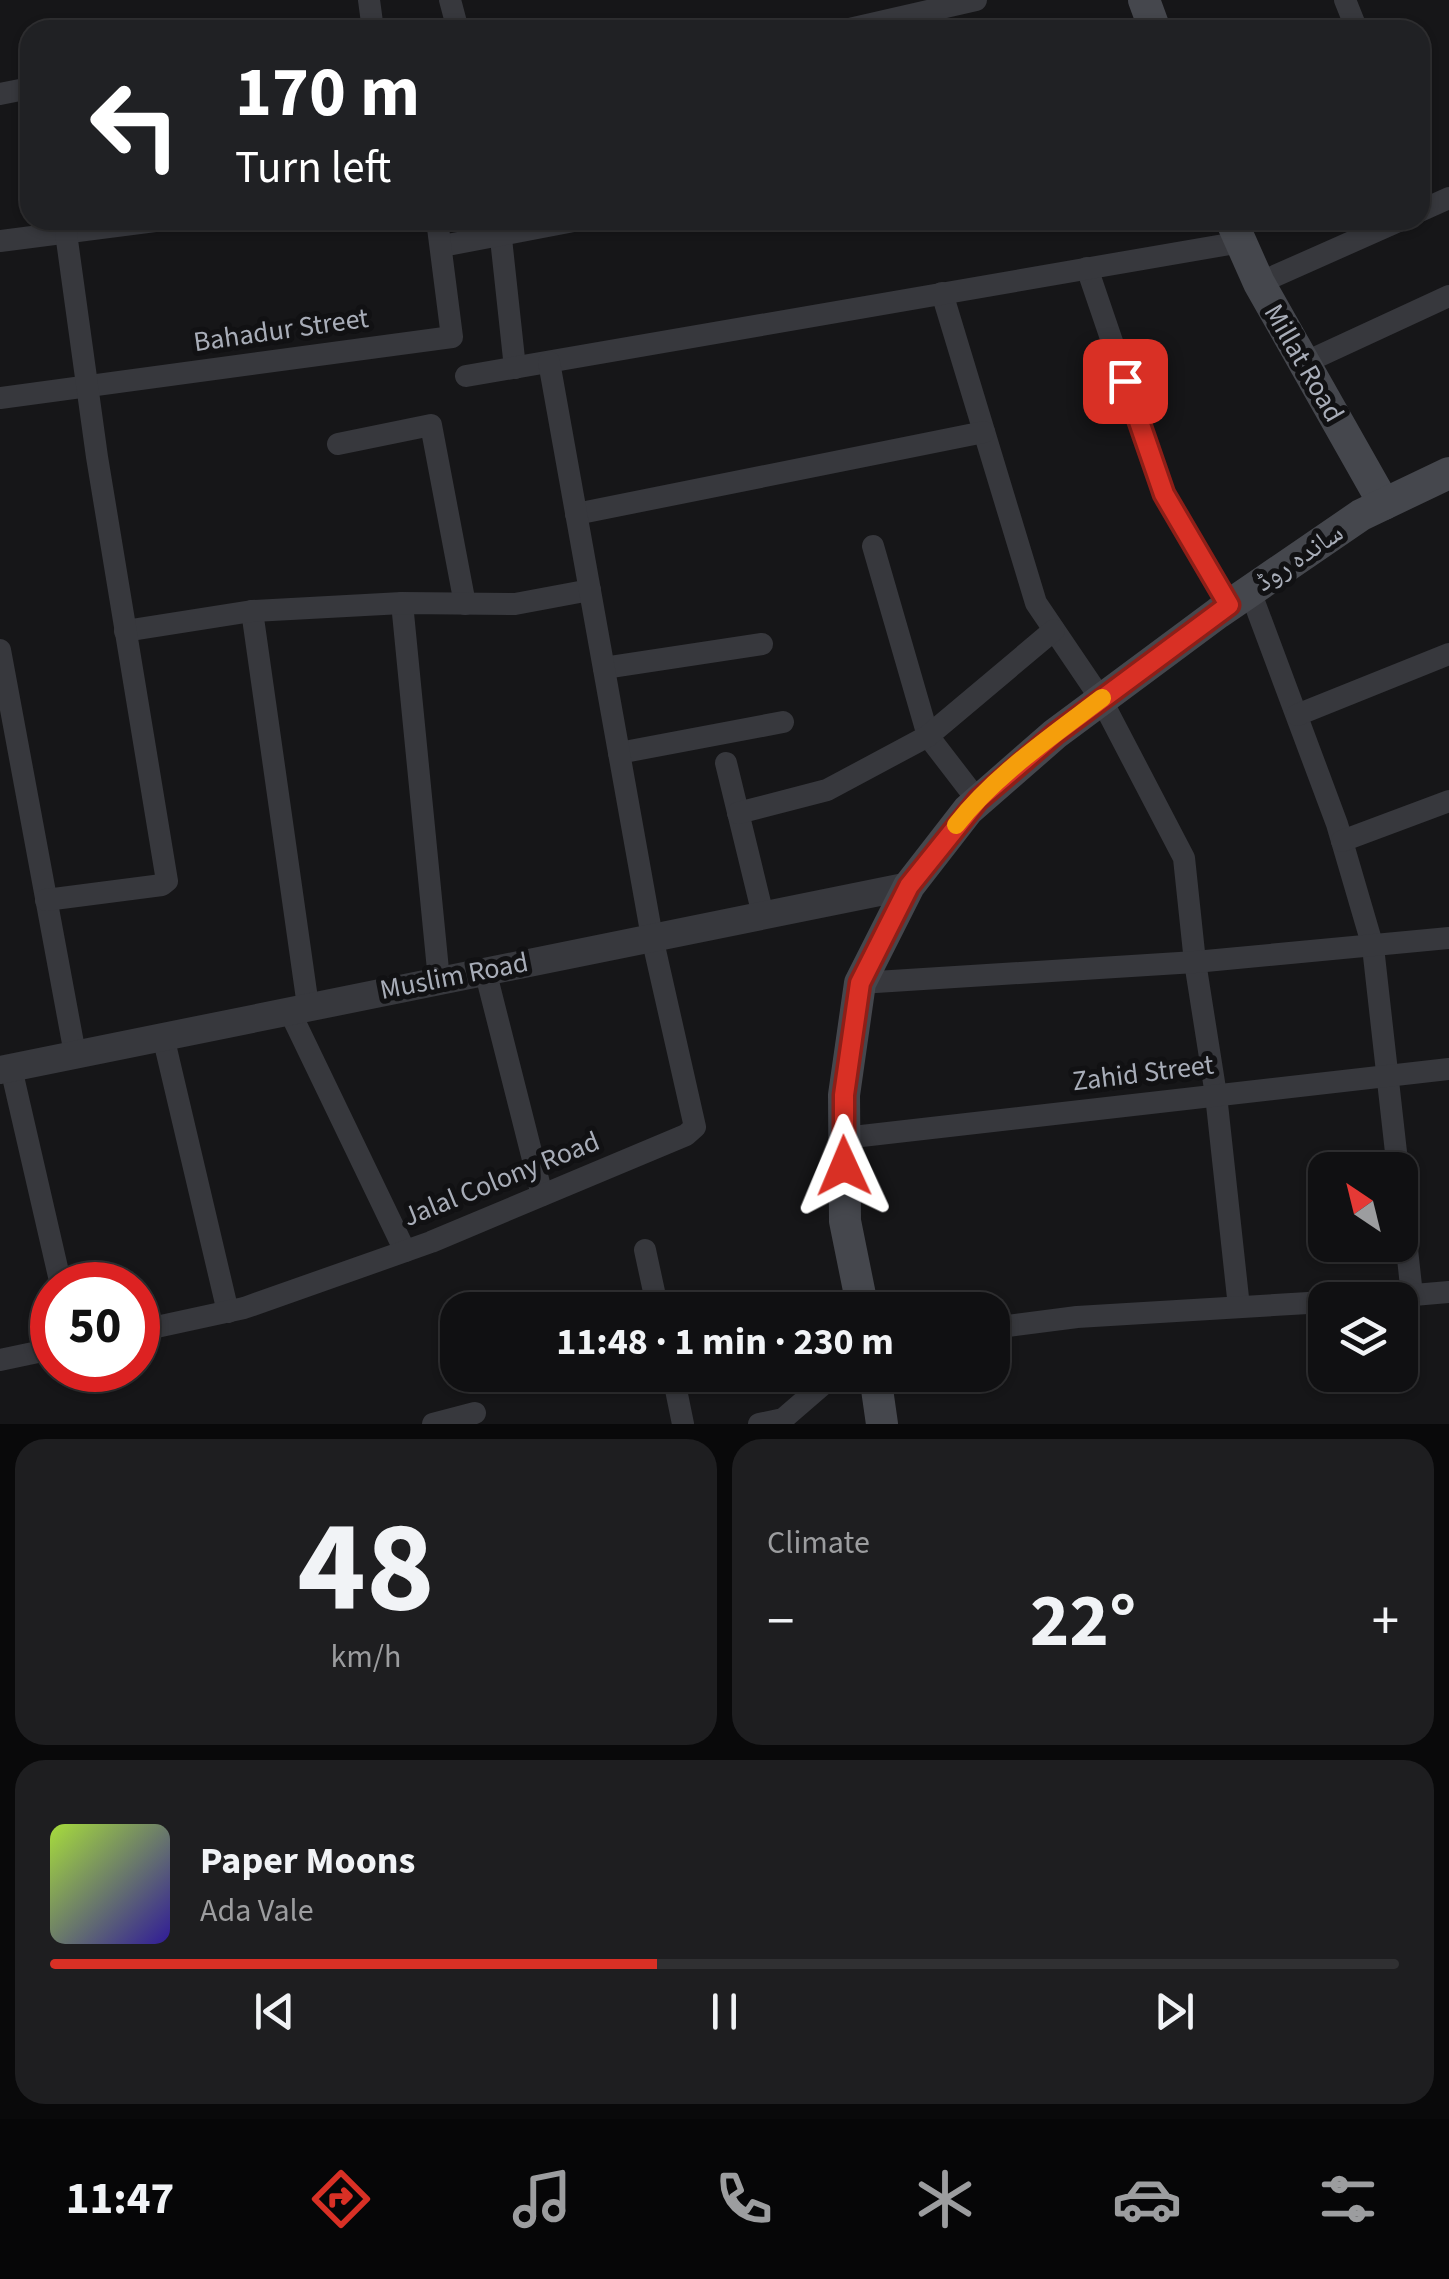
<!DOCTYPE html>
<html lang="en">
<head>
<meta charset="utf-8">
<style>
  :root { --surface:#101012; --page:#1e1e20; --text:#f1f3f6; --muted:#9c9d9f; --line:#303032; --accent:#d93025 }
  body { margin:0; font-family:"Source Sans 3","Noto Naskh Arabic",sans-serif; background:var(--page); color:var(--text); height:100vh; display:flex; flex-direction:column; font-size:38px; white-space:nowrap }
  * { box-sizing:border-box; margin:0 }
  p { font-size:32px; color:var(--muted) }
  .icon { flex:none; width:55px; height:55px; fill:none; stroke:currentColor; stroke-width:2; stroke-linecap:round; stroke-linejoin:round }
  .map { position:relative; height:1424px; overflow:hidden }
  .details { display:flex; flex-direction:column; gap:15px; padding:15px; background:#09090a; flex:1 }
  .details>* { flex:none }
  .guide { position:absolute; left:20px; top:20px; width:1410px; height:210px; border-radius:30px; box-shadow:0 2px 8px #0004,0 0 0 2px var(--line); background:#202124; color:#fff; overflow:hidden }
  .needle { width:65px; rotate:325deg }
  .controls { position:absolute; left:1308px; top:1152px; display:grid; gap:20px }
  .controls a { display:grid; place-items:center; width:110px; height:110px; border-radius:20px; background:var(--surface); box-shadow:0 2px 8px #0004,0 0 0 2px var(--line); font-size:50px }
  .speed { position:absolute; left:30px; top:1262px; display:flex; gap:20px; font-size:50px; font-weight:700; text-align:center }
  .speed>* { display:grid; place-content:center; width:130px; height:130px; border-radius:50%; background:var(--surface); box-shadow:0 2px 8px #0004,0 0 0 2px var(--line); line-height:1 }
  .speed .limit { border:15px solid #d22; background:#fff; color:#111 }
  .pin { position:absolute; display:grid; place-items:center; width:85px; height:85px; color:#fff; margin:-42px; border-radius:20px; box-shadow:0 5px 15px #0006 }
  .me { position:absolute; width:110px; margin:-55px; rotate:359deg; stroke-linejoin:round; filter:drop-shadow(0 0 8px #0008) }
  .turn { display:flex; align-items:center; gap:35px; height:210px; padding:0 50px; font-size:45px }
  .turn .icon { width:130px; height:130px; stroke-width:2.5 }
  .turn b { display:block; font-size:70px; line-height:85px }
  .big { font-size:75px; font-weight:700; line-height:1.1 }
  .details .widget { flex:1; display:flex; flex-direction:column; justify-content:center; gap:15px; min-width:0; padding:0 35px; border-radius:30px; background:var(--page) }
  .details .dial { align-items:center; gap:0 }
  .dial b { font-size:130px; line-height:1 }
  .song { display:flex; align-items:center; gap:30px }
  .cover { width:120px; height:120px; border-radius:15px; background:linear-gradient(135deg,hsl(80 70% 55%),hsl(250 70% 35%)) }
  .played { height:10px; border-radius:5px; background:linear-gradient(90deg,var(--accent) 45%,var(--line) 45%) }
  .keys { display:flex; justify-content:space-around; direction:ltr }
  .heat { display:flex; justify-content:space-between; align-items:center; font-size:55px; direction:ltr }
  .details .tiles { flex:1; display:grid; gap:15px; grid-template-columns:1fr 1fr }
  .widget:last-child { grid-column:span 2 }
  .trip { position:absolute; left:440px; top:1292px; width:570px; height:100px; border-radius:30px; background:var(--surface); box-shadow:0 2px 8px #0004,0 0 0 2px var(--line); font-weight:700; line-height:100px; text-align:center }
  .menu { display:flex; height:160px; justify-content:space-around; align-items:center; background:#060607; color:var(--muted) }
  .menu .icon { width:70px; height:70px }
  .menu .selected { color:var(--accent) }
  .menu b { font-size:45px; color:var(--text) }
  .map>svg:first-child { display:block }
</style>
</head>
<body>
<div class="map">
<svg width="1449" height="1424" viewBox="0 0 1449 1424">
  <rect width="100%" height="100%" fill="#161618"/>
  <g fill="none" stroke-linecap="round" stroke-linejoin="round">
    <!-- minor -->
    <g stroke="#37383d" stroke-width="22">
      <polyline points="369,0 373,30"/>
      <polyline points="450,0 458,30"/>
      <polyline points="1345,0 1357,30"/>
      <polyline points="845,30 976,0"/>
      <polyline points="0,94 30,88"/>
      <polyline points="1420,211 1449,198"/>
      <polyline points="499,220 515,368"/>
      <polyline points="0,241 163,220"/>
      <polyline points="442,246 579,220"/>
      <polyline points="1087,268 1164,494 1229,605"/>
      <polyline points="1259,283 1401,220"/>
      <polyline points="942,293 1036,603 1101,699 1184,858 1195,962 1216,1095 1239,1307"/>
      <polyline points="1304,363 1449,296"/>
      <polyline points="466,376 1241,242"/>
      <polyline points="0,398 452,337 437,220"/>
      <polyline points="338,444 431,425 465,604"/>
      <polyline points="576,514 984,432"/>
      <polyline points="873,546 928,736 978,801"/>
      <polyline points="1250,591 1337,824 1373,947 1398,1170"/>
      <polyline points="402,603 439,980"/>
      <polyline points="252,611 308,1006"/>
      <polyline points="125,631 252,611 402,603 515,604 590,590"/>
      <polyline points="0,650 75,1054"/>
      <polyline points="604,668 762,644"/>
      <polyline points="1297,715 1449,654"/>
      <polyline points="619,753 783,722"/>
      <polyline points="726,763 763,915"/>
      <polyline points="738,813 827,790 928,736 1054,630"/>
      <polyline points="1342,841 1449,801"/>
      <polyline points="46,900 162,885 167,881 97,457 66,233"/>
      <polyline points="485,970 542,1195"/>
      <polyline points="860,983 1195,962 1449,938"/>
      <polyline points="289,1010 405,1251"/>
      <polyline points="163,1036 228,1312"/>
      <polyline points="11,1068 61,1285"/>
      <polyline points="844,1138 1449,1069"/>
      <polyline points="1400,1185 1412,1295"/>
      <polyline points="645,1250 658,1310"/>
      <polyline points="1356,1300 1449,1292"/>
      <polyline points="992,1328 1077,1317 1325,1302"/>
      <polyline points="138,1331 244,1308 431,1242 686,1135 695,1127 652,937 549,362"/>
      <polyline points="0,1360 52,1349"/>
      <polyline points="673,1375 683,1424"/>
      <polyline points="433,1424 475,1413"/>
      <polyline points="759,1424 783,1419 834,1375"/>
    </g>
    <!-- tertiary -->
    <polyline stroke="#37383d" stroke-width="28" points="0,1070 909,886"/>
    <!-- secondary -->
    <g stroke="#45474d" stroke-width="32">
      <polyline points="1144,0 1155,30"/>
      <polyline points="1231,220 1259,283 1384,504"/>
      <polyline points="863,1310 845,1221 844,1095 860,983 909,886 968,810 1055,734 1218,613 1361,515 1449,473"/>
      <polyline points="875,1375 882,1424"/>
    </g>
  </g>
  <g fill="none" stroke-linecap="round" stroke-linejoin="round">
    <!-- route casing -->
    <g stroke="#8d1f18" stroke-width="25">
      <polyline id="route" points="844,1166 844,1095 860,983 909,886 978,800 1055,734 1229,605 1164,494 1125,381"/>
    </g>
    <!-- route -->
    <use href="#route" stroke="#d93025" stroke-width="18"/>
    <!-- slow -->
    <path stroke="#f59e0b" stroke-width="18" d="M 956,825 C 995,775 1052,736 1102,698"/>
  </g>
  <g text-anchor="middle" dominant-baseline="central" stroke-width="10" stroke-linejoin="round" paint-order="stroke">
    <!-- street labels -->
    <g font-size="28" fill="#a8adb8" stroke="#111113">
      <text transform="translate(281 330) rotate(-8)">Bahadur Street</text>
      <text transform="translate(1304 363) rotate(60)">Millat Road</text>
      <text transform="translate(1299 557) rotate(-34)">ساندہ روڈ</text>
      <text transform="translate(454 976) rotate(-11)">Muslim Road</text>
      <text transform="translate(1143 1073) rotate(-7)">Zahid Street</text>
      <text transform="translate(501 1179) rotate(-22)">Jalal Colony Road</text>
    </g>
  </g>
</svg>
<div class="controls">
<a><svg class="needle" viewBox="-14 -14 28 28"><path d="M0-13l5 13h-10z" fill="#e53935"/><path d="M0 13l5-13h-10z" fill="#9c9d9f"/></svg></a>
<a><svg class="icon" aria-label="layers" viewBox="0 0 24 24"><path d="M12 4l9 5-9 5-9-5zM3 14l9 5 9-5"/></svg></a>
</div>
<div class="speed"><div class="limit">50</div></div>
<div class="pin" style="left:1125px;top:381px;background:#d93025"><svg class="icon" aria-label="arrive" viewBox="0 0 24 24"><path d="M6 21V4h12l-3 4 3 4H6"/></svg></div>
<svg class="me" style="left:844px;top:1166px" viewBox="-20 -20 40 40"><path d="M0-17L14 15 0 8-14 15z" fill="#d93025" stroke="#fff" stroke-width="4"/></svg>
<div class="trip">11:48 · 1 min · 230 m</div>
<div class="guide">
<div class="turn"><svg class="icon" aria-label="left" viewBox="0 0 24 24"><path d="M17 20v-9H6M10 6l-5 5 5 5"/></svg><div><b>170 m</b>Turn left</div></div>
</div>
</div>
<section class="details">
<div class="tiles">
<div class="widget dial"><b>48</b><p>km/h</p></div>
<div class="widget"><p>Climate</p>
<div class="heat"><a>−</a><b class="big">22°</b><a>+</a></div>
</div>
<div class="widget">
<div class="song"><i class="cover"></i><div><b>Paper Moons</b><p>Ada Vale</p></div></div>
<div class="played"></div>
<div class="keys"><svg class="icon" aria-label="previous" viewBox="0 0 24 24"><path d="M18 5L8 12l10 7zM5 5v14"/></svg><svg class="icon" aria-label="pause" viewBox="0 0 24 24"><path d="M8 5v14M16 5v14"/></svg><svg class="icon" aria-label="next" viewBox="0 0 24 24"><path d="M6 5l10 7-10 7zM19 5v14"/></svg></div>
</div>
</div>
</section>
<nav class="menu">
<b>11:47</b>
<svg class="icon selected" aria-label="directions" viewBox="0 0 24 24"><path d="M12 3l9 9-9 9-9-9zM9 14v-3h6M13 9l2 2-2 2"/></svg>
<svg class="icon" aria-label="music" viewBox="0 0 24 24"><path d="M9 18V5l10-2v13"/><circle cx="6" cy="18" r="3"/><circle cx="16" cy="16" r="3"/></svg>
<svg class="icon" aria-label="phone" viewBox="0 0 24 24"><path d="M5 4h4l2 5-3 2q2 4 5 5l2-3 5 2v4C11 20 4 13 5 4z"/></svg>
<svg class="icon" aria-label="climate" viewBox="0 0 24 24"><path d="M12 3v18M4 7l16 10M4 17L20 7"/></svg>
<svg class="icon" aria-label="car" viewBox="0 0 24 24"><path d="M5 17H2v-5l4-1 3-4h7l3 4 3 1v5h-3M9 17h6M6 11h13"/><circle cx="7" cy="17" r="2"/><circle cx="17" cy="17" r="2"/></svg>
<svg class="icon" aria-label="filters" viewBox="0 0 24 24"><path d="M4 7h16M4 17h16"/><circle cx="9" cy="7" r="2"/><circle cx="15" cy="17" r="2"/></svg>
</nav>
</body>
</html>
